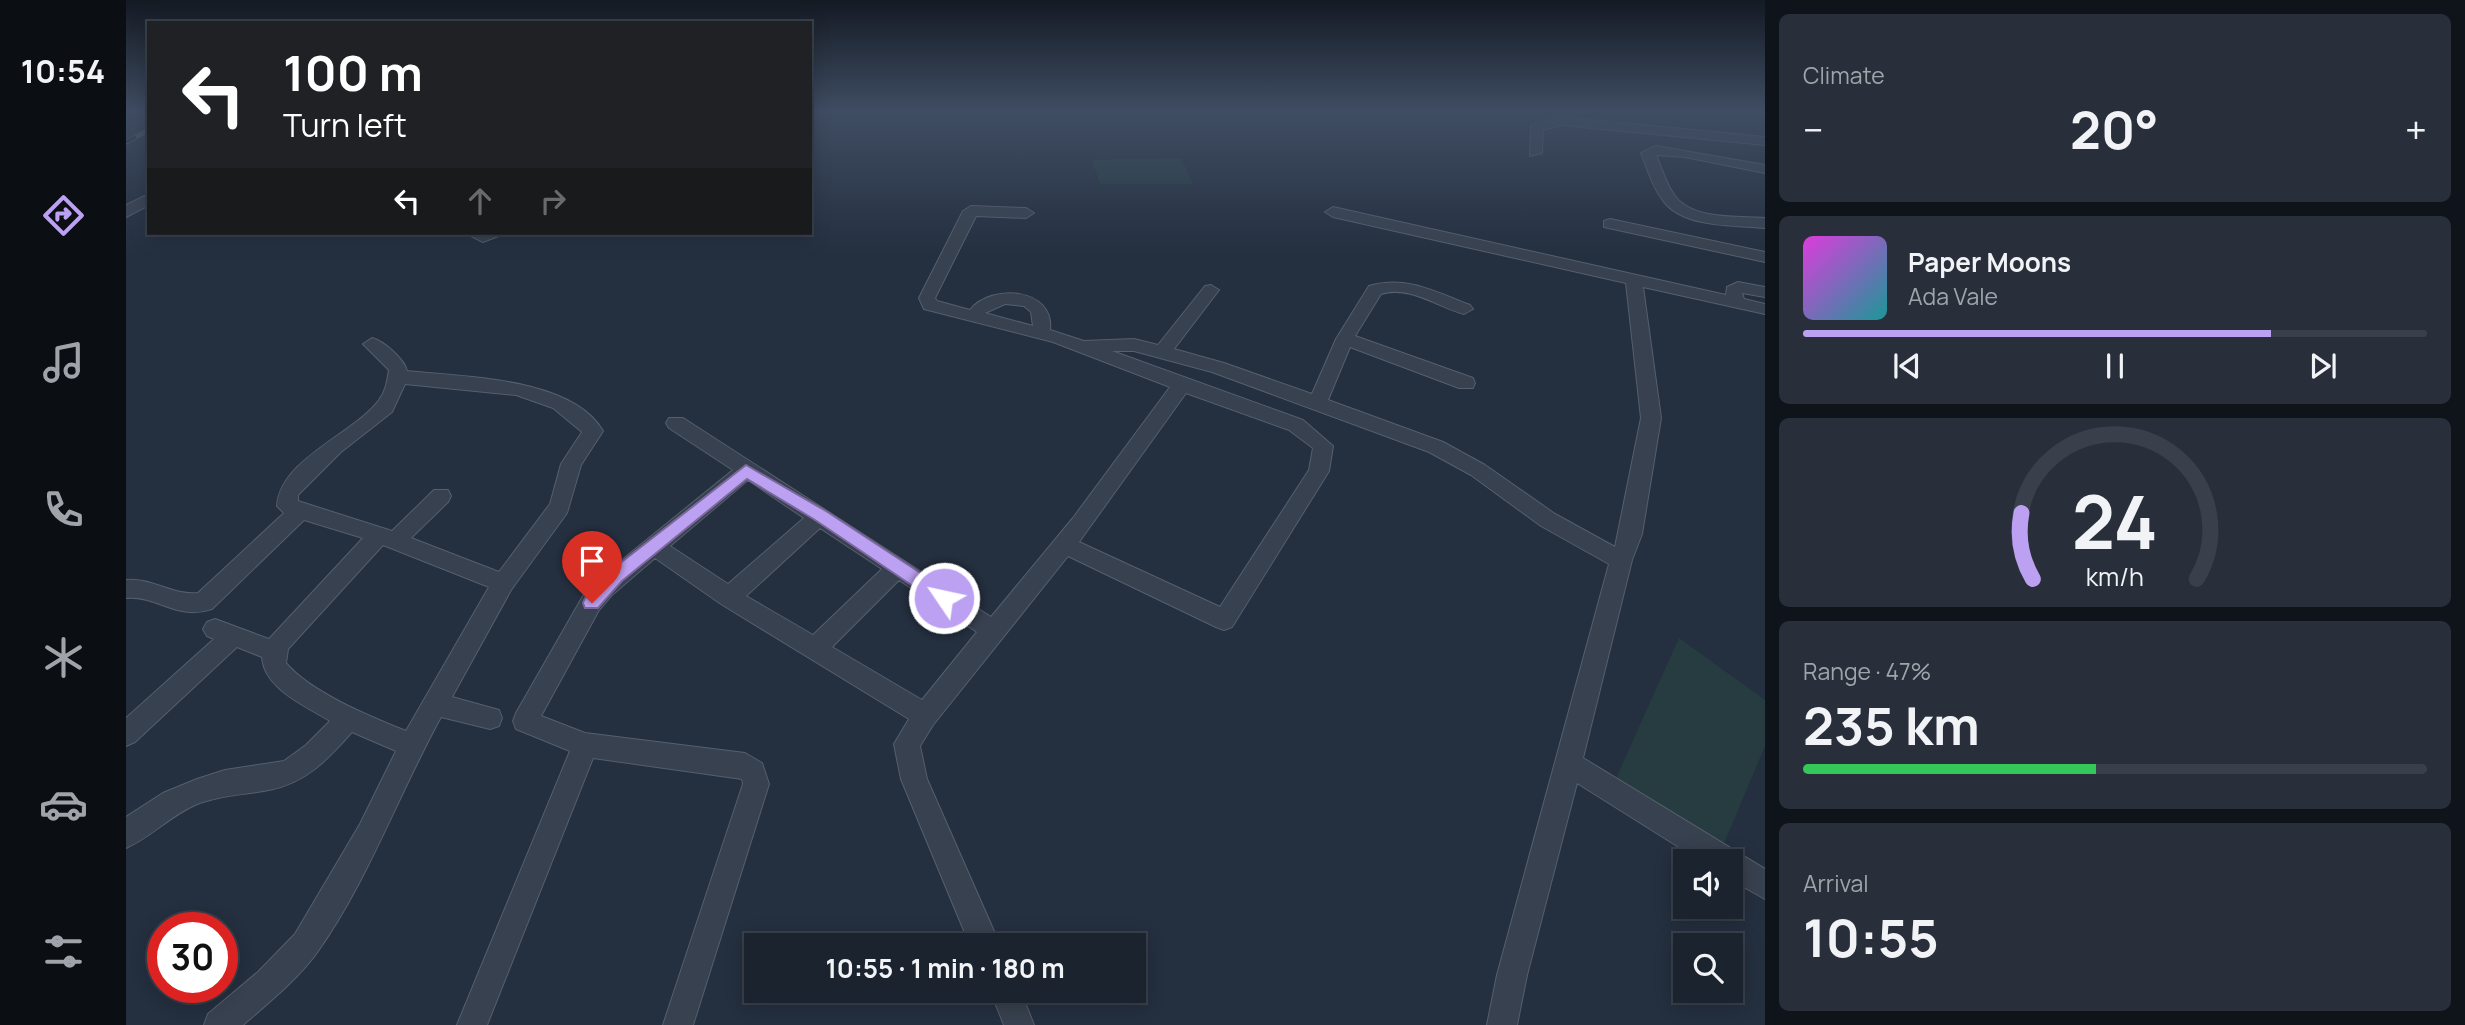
<!DOCTYPE html>
<html lang="en">
<head>
<meta charset="utf-8">
<style>
  :root { --surface:#1b232f; --page:#282f3b; --text:#f1f3f6; --muted:#a0a4aa; --line:#39404b; --accent:#bca0f2 }
  body { margin:0; font-family:Manrope,sans-serif; background:var(--page); color:var(--text); height:100vh; display:flex; flex-direction:column; font-size:26px; white-space:nowrap }
  * { box-sizing:border-box; margin:0 }
  p { font-size:23px; color:var(--muted) }
  .icon { flex:none; width:38px; height:38px; fill:none; stroke:currentColor; stroke-width:2; stroke-linecap:round; stroke-linejoin:round }
  .map { position:relative; flex:1; overflow:hidden }
  .details { display:flex; flex-direction:column; gap:14px; padding:14px; background:#0f131a; width:700px }
  .details>* { flex:none }
  .banner { position:absolute; left:21px; top:21px; width:665px; height:214px; border-radius:0px; box-shadow:0 4px 18px #0003,0 0 0 2px var(--line); background:#202124; color:#fff; overflow:hidden }
  .tools { position:absolute; left:1547px; top:849px; display:grid; gap:14px }
  .tools a { display:grid; place-items:center; width:70px; height:70px; border-radius:0px; background:var(--surface); box-shadow:0 4px 18px #0003,0 0 0 2px var(--line); font-size:35px }
  .speed { position:absolute; left:21px; top:912px; display:flex; gap:14px; font-size:35px; font-weight:700; text-align:center }
  .speed>* { display:grid; place-content:center; width:91px; height:91px; border-radius:50%; background:var(--surface); box-shadow:0 4px 18px #0003,0 0 0 2px var(--line); line-height:1 }
  .speed .limit { border:10px solid #d22; background:#fff; color:#111 }
  .pin { position:absolute; display:grid; place-items:center; width:60px; height:60px; color:#fff; margin:-72px -30px; border-radius:50% 50% 50% 0; rotate:-45deg; box-shadow:0 0 7px #0007 }
  .pin .icon { rotate:45deg }
  .me { position:absolute; width:77px; margin:-38px; rotate:304deg; stroke-linejoin:round; filter:drop-shadow(0 0 5px #0008) }
  .turn { display:flex; align-items:center; gap:24px; height:147px; padding:0 21px; font-size:32px }
  .turn .icon { width:91px; height:91px; stroke-width:2.5 }
  .turn b { display:block; font-size:49px; line-height:60px }
  .lanes { display:flex; align-items:center; height:66px; padding:0 21px; background:#0003; justify-content:center; gap:35px; direction:ltr }
  .lanes .off { opacity:.35 }
  .big { font-size:52px; font-weight:700; line-height:1.1 }
  .details .widget { flex:1; display:flex; flex-direction:column; justify-content:center; gap:10px; min-width:0; padding:0 24px; border-radius:10px; background:var(--page) }
  .details .dial { align-items:center; gap:0 }
  .dial svg { height:182px; overflow:visible; fill:none; stroke:var(--line); stroke-width:7; stroke-linecap:round; text-anchor:middle }
  .dial text { fill:var(--text); stroke:none }
  .song { display:flex; align-items:center; gap:21px }
  .cover { width:84px; height:84px; border-radius:10px; background:linear-gradient(135deg,hsl(300 70% 55%),hsl(180 70% 35%)) }
  .played { height:7px; border-radius:4px; background:linear-gradient(90deg,var(--accent) 75%,var(--line) 75%) }
  .keys { display:flex; justify-content:space-around; direction:ltr }
  .heat { display:flex; justify-content:space-between; align-items:center; font-size:38px; direction:ltr }
  .charge { height:10px; border-radius:5px; background:linear-gradient(90deg,#34c759 47%,var(--line) 0) }
  .trip { position:absolute; left:618px; top:933px; width:402px; height:70px; border-radius:0px; background:var(--surface); box-shadow:0 4px 18px #0003,0 0 0 2px var(--line); font-weight:700; line-height:70px; text-align:center }
  main { display:flex; flex:1; min-height:0 }
  .tab-bar { display:flex; flex-direction:column; width:126px; justify-content:space-around; align-items:center; background:#0b0e13; color:var(--muted) }
  .tab-bar .icon { width:49px; height:49px }
  .tab-bar .on { color:var(--accent) }
  .tab-bar b { font-size:32px; color:var(--text) }
  .map>svg:first-child { display:block }
</style>
</head>
<body>
<main>
<nav class="tab-bar">
<b>10:54</b>
<svg class="icon on" aria-label="directions" viewBox="0 0 24 24"><path d="M12 3l9 9-9 9-9-9zM9 14v-3h6M13 9l2 2-2 2"/></svg>
<svg class="icon" aria-label="music" viewBox="0 0 24 24"><path d="M9 18V5l10-2v13"/><circle cx="6" cy="18" r="3"/><circle cx="16" cy="16" r="3"/></svg>
<svg class="icon" aria-label="phone" viewBox="0 0 24 24"><path d="M5 4h4l2 5-3 2q2 4 5 5l2-3 5 2v4C11 20 4 13 5 4z"/></svg>
<svg class="icon" aria-label="climate" viewBox="0 0 24 24"><path d="M12 3v18M4 7l16 10M4 17L20 7"/></svg>
<svg class="icon" aria-label="car" viewBox="0 0 24 24"><path d="M5 17H2v-5l4-1 3-4h7l3 4 3 1v5h-3M9 17h6M6 11h13"/><circle cx="7" cy="17" r="2"/><circle cx="17" cy="17" r="2"/></svg>
<svg class="icon" aria-label="filters" viewBox="0 0 24 24"><path d="M4 7h16M4 17h16"/><circle cx="9" cy="7" r="2"/><circle cx="15" cy="17" r="2"/></svg>
</nav>
<div class="map">
<svg width="1639" height="1025" viewBox="0 0 1639 1025">
  <rect width="100%" height="100%" fill="#242f3f"/>
  <!-- green -->
  <g fill="#263c40">
    <polygon points="1055,158 1067,184 974,184 966,160"/>
    <polygon points="1553,638 1639,700 1639,746 1594,853 1487,785"/>
  </g>
  <g fill="none" stroke-linecap="round" stroke-linejoin="round">
    <!-- minor casing -->
    <g stroke="#565f6d" stroke-width="2">
      <g id="minor">
        <polygon points="1436,117 1639,137 1639,145 1436,125 1417,130 1416,153 1404,156 1405,125"/>
        <path d="M 1530,146 L 1639,165 L 1639,173 L 1559,157 L 1530,155 C 1536,169 1540,184 1549,196 C 1567,220 1612,216 1639,218 L 1639,228 C 1609,225 1560,228 1539,203 C 1527,189 1522,170 1515,153 Z"/>
        <polygon points="23,194 23,205 0,217 0,205"/>
        <path d="M 845,206 L 900,208 L 908,213 L 900,218 L 850,216 L 809,298 L 811,301 L 844,310 C 865,283 929,288 924,330 L 958,341 L 1008,339 L 1032,345 L 1079,286 L 1085,285 L 1093,290 L 1048,349 L 1098,363 L 1186,394 L 1210,339 L 1243,286 C 1280,275 1310,292 1344,305 L 1347,309 L 1338,314 C 1311,307 1284,285 1255,294 L 1229,336 L 1347,378 L 1349,383 L 1347,388 L 1333,388 L 1224,347 L 1202,400 L 1317,442 L 1359,465 L 1429,514 L 1489,547 L 1515,418 L 1500,283 L 1207,217 L 1199,212 L 1207,207 L 1600,295 L 1601,287 L 1612,282 L 1639,287 L 1639,297 L 1616,293 L 1618,299 L 1639,304 L 1639,314 L 1517,287 L 1535,418 L 1516,534 L 1506,560 L 1457,758 L 1639,869 L 1639,899 L 1605,880 L 1605,861 L 1575,861 L 1451,783 L 1401,975 L 1391,1025 L 1361,1025 L 1371,975 L 1483,564 L 1415,526 L 1345,475 L 1303,452 L 1086,372 L 1008,351 L 986,351 L 1177,420 L 1207,446 L 1203,471 L 1106,627 L 1098,630 L 1090,627 L 942,556 L 807,725 L 794,746 L 801,779 L 874,945 L 844,945 L 775,779 L 768,744 L 783,719 L 595,604 L 529,558 L 486,595 L 473,610 L 415,716 L 459,733 L 619,753 L 636,763 L 643,784 L 567,1025 L 537,1025 L 617,784 L 616,779 L 467,758 L 361,1025 L 331,1025 L 444,751 L 390,729 L 387,721 L 390,713 L 457,596 L 470,581 L 607,470 L 543,428 L 540,423 L 543,418 L 557,418 L 865,617 L 947,518 L 1044,387 L 927,342 L 798,309 L 793,298 L 837,211 ZM 879,304 L 898,306 L 905,312 L 907,326 L 859,313 ZM 1060,393 L 1163,430 L 1187,448 L 1183,470 L 1094,607 L 953,542 ZM 622,480 L 678,518 L 602,584 L 544,546 ZM 694,528 L 756,569 L 687,635 L 620,596 ZM 773,580 L 851,632 L 796,700 L 706,647 Z"/>
        <polygon points="1484,219 1639,252 1639,262 1478,227 1478,221"/>
        <polygon points="339,233 380,233 357,242"/>
        <path d="M 246,338 C 258,341 279,360 281,371 C 336,377 446,377 477,431 L 455,465 L 441,513 L 385,590 L 326,697 L 373,710 L 376,718 L 373,726 L 364,729 L 315,717 C 272,795 242,881 190,954 C 170,981 142,1003 117,1025 L 78,1025 L 82,1014 L 132,972 L 169,934 L 234,824 L 270,751 L 226,732 C 202,759 180,783 143,790 C 118,795 93,795 69,805 C 44,816 25,837 0,848 L 0,817 L 37,793 L 71,779 L 99,770 L 158,761 L 180,745 L 204,721 C 180,706 138,689 136,657 L 111,647 L 9,742 L 0,746 L 0,718 L 88,639 L 81,636 L 77,629 L 81,622 L 89,619 L 143,639 L 237,538 L 178,520 L 86,609 C 51,621 31,595 0,598 L 0,580 C 25,577 47,596 72,593 L 158,513 L 151,506 C 154,459 228,434 253,400 C 260,391 261,381 263,370 L 237,344 ZM 279,384 L 390,395 L 427,408 L 456,432 L 435,464 L 424,504 L 373,572 L 285,538 L 322,502 L 325,496 L 322,490 L 308,490 L 266,531 L 172,501 L 172,495 L 215,452 L 266,412 ZM 257,545 L 363,587 L 280,731 C 245,717 184,692 160,663 L 162,649 Z"/>
        <polygon points="864,990 894,990 908,1025 878,1025"/>
      </g>
    </g>
    <!-- minor -->
    <use href="#minor" fill="#38414f" fill-rule="evenodd"/>
    <!-- rail casing -->
    <g stroke="#5a6576" stroke-width="5">
      <polyline id="rail" points="0,142 23,130"/>
    </g>
    <!-- rail -->
    <use href="#rail" stroke="#1d2634" stroke-width="3.5" stroke-dasharray="11" stroke-linecap="butt"/>
  </g>
  <!-- sky -->
  <linearGradient id="sky" x2="0" y2="1"><stop stop-color="#141a23"/><stop offset="0.44" stop-color="#3f4d63"/><stop offset="1" stop-color="#3f4d63" stop-opacity="0"/></linearGradient>
  <rect width="1639" height="254" fill="url(#sky)"/>
  <!-- route -->
  <polygon fill="#bca0f2" stroke="#7a689d" stroke-width="2" points="620,465 700,511 825,593 827,598 825,603 812,603 689,520 621,479 496,581 472,608 459,608 457,603 459,598 484,571"/>
</svg>
<div class="tools">
<a><svg class="icon" aria-label="sound" viewBox="0 0 24 24"><path d="M4 9h4l5-4v14l-5-4H4zM17 9q2 3 0 6"/></svg></a>
<a><svg class="icon" aria-label="search" viewBox="0 0 24 24"><circle cx="10" cy="10" r="6"/><path d="M15 15l6 6"/></svg></a>
</div>
<div class="speed"><div class="limit">30</div></div>
<div class="pin" style="left:466px;top:603px;background:#d93025"><svg class="icon" aria-label="arrive" viewBox="0 0 24 24"><path d="M6 21V4h12l-3 4 3 4H6"/></svg></div>
<svg class="me" style="left:818px;top:598px" viewBox="-20 -20 40 40"><circle r="17" fill="#bca0f2" stroke="#fff" stroke-width="3"/><path d="M0-11L8 9 0 5-8 9z" fill="#fff"/></svg>
<div class="trip">10:55 · 1 min · 180 m</div>
<div class="banner">
<div class="turn"><svg class="icon" aria-label="left" viewBox="0 0 24 24"><path d="M17 20v-9H6M10 6l-5 5 5 5"/></svg><div><b>100 m</b>Turn left</div></div>
<div class="lanes"><svg class="icon" aria-label="left" viewBox="0 0 24 24"><path d="M17 20v-9H6M10 6l-5 5 5 5"/></svg><svg class="icon off" aria-label="ahead" viewBox="0 0 24 24"><path d="M12 20V5M6 11l6-6 6 6"/></svg><svg class="icon off" aria-label="right" viewBox="0 0 24 24"><path d="M7 20v-9h11M14 6l5 5-5 5"/></svg></div>
</div>
</div>
<section class="details">
<div class="widget"><p>Climate</p>
<div class="heat"><a>−</a><b class="big">20°</b><a>+</a></div>
</div>
<div class="widget">
<div class="song"><i class="cover"></i><div><b>Paper Moons</b><p>Ada Vale</p></div></div>
<div class="played"></div>
<div class="keys"><svg class="icon" aria-label="previous" viewBox="0 0 24 24"><path d="M18 5L8 12l10 7zM5 5v14"/></svg><svg class="icon" aria-label="pause" viewBox="0 0 24 24"><path d="M8 5v14M16 5v14"/></svg><svg class="icon" aria-label="next" viewBox="0 0 24 24"><path d="M6 5l10 7-10 7zM19 5v14"/></svg></div>
</div>
<div class="widget dial"><svg viewBox="0 0 100 80">
<path d="M14 69A42 42 0 1 1 86 69"/>
<path d="M14 69A42 42 0 0 1 9 40" stroke="#bca0f2"/>
<text x="50" y="56" font-size="32" font-weight="700">24</text>
<text x="50" y="72" font-size="11">km/h</text>
</svg></div>
<div class="widget"><p>Range · 47%</p><b class="big">235 km</b><div class="charge"></div></div>
<div class="widget"><p>Arrival</p><b class="big">10:55</b></div>
</section>
</main>
</body>
</html>
